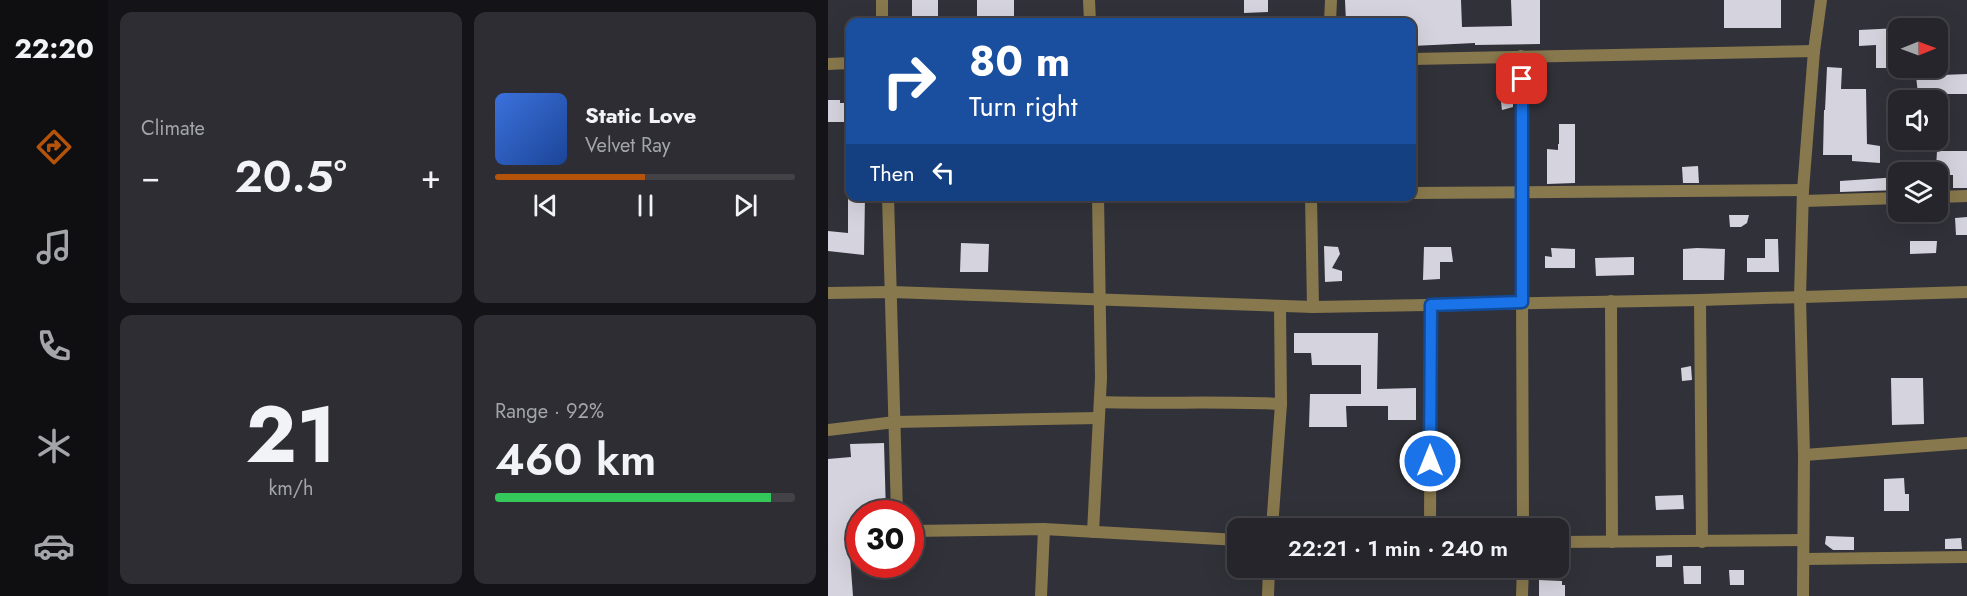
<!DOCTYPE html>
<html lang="en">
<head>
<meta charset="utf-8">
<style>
  :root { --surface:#25252b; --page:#2d2d33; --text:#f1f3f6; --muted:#a3a5a9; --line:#424247; --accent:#b45309 }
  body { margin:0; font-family:Jost,sans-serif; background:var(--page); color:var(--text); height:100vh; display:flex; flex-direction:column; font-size:22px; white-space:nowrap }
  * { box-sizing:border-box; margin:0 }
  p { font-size:20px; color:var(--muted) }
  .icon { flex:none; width:33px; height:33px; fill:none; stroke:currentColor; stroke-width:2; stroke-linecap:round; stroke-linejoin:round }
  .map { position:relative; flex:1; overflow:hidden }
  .drawer { display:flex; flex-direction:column; gap:12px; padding:12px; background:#141418; width:720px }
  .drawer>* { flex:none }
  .top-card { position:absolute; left:18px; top:18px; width:570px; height:183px; border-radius:12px; box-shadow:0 6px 24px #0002,0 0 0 2px var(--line); background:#1a4fa0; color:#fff; overflow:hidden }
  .needle { width:39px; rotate:89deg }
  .controls { position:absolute; left:1060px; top:18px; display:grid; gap:12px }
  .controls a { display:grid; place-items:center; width:60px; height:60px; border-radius:12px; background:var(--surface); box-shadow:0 6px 24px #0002,0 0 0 2px var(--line); font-size:30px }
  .speed { position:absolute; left:18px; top:500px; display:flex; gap:12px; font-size:30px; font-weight:700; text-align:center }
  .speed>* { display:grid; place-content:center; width:78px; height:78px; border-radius:50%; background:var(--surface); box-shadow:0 6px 24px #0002,0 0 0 2px var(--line); line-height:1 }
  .speed .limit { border:9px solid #d22; background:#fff; color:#111 }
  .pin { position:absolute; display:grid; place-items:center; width:51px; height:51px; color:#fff; margin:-26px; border-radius:12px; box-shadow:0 3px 9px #0006 }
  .me { position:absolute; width:66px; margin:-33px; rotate:0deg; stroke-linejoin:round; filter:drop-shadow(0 0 4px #0008) }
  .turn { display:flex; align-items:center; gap:21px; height:126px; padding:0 24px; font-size:27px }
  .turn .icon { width:78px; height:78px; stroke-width:2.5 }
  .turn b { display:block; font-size:42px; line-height:51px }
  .then { display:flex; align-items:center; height:57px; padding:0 24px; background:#0003; gap:12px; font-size:22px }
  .big { font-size:45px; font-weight:600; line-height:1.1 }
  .drawer .card { flex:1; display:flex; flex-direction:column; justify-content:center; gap:9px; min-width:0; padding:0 21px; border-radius:12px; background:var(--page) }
  .drawer .dial { align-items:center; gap:0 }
  .dial b { font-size:78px; line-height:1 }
  .song { display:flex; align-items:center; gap:18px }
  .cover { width:72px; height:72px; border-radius:9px; background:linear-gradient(135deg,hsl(220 70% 55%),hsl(220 70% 35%)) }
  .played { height:6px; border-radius:3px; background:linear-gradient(90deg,var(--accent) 50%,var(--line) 50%) }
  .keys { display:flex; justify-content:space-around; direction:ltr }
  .heat { display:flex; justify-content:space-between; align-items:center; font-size:33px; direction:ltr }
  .charge { height:9px; border-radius:4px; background:linear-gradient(90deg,#34c759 92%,var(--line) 0) }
  .drawer .tiles { flex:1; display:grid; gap:12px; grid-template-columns:repeat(2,1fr) }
  .trip { position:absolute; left:399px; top:518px; width:342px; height:60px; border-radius:12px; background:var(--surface); box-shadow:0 6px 24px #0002,0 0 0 2px var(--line); font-weight:600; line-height:60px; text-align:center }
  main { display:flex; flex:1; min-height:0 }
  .tab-bar { display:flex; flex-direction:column; width:108px; justify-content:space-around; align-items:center; background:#0f0f11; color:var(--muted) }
  .tab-bar .icon { width:42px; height:42px }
  .tab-bar .on { color:var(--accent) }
  .tab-bar b { font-size:27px; color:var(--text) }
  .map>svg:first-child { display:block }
</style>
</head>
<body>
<main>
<nav class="tab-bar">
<b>22:20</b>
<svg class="icon on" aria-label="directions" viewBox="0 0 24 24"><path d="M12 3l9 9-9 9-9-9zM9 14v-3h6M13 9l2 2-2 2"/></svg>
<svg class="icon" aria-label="music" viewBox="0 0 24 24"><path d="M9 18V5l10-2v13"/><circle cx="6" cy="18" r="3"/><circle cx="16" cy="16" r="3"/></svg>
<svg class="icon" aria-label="phone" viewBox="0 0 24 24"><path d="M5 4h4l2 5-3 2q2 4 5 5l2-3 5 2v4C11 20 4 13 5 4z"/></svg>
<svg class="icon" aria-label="climate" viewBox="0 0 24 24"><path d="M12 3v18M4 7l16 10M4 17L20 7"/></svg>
<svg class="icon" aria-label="car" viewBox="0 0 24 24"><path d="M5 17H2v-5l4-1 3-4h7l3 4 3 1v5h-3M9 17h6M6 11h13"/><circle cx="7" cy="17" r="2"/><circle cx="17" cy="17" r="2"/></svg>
</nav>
<section class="drawer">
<div class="tiles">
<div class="card"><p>Climate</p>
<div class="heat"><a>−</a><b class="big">20.5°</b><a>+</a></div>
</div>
<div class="card">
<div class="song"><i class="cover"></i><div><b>Static Love</b><p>Velvet Ray</p></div></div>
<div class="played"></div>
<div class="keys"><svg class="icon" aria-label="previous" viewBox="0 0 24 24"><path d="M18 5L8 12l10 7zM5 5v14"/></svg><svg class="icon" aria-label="pause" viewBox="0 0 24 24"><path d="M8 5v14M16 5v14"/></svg><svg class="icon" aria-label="next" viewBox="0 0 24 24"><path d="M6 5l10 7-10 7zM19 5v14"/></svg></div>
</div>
<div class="card dial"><b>21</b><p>km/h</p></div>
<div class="card"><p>Range · 92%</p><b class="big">460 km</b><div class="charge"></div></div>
</div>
</section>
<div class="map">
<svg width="1139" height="596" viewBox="0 0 1139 596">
  <rect width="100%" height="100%" fill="#313139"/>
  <!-- building -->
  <g fill="#d5d4de">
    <rect x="84" y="0" width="26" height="22"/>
    <rect x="149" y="0" width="37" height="22"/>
    <polygon points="416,0 440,0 440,12 416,13"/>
    <polygon points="517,0 633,0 634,27 684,26 683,0 712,0 712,44 647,45 647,43 584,46 584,22 518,22"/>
    <rect x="896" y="0" width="57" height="28"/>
    <polygon points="1071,28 1071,68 1048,68 1048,45 1031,46 1031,30"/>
    <polygon points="999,67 1014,68 1013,89 1038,89 1039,144 1052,146 1052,163 1024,161 1024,155 995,155 996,110 997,110"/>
    <polygon points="1139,74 1139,94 1090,94 1088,76"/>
    <polygon points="685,91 685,107 674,110 672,93"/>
    <polygon points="0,100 12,100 12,103 22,103 22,122 0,122"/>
    <polygon points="731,124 747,124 747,183 719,184 719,149 730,150 730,144 731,144"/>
    <polygon points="1109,151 1139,151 1139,188 1125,188 1125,175 1116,175 1115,167 1108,168"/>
    <polygon points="870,166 871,183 855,183 854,167"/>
    <polygon points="1071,177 1071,190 1012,192 1012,181"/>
    <polygon points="20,196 37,196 36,255 0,251 0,231 20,233"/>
    <polygon points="901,215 921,215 919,223 913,227 902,227"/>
    <polygon points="1139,217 1139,235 1128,235 1127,218"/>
    <polygon points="937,239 950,239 951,272 919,272 919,258 937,258"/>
    <polygon points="1082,241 1109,241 1108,253 1082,254"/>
    <polygon points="133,243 161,244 160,272 132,272"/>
    <polygon points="496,246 510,247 512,254 504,268 514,271 514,281 497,282"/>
    <polygon points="596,247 623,247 625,262 612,262 612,279 595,280"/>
    <polygon points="723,248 747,249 747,268 717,268 717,256 724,257"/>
    <polygon points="869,248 897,249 896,280 855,280 855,249"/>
    <polygon points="806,257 806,275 768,276 767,258"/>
    <polygon points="466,333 550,333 549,389 588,388 588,420 560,420 560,406 518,406 519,427 481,427 482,394 533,394 533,365 484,365 483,353 466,353"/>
    <polygon points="863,366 864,380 854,381 853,368"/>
    <polygon points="1063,378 1095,378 1096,424 1064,425"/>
    <polygon points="56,443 58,513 32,513 32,556 22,556 25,596 0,596 0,459 23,457 22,444"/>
    <polygon points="1076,478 1077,494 1081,494 1081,511 1056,511 1056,479"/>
    <polygon points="855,495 856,509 828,510 827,496"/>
    <polygon points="998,536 1026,537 1026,550 1005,550 997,544"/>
    <polygon points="1133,538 1134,549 1117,549 1117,539"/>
    <polygon points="844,555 844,567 828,567 828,556"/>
    <polygon points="855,566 873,566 873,584 856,584"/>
    <polygon points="901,570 916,570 916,585 902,585"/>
    <polygon points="711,580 734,581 734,585 737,585 737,596 711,596"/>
  </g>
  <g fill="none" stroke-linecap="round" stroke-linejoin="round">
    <!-- minor -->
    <g stroke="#88784d" stroke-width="12">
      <polyline points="54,0 54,22"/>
      <polyline points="261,0 262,22"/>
      <polyline points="502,22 503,0"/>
      <polyline points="693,56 695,528"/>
      <polyline points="584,59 986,51"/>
      <polyline points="0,64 22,63"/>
      <polyline points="584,193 975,190"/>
      <polyline points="60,196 69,513"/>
      <polyline points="483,196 485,307"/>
      <polyline points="1110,197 1139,196"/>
      <polyline points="975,201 1071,198"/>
      <polyline points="0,293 64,292 485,307 872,300 1139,292"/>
      <polyline points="872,300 874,542"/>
      <polyline points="783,301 784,542"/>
      <path d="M 272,402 C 332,404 392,401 453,404"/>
      <polyline points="0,430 67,422 270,418"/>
      <polyline points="976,455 1139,443"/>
      <polyline points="444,528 453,404 452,307"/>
      <polyline points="602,528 603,305"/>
      <polyline points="82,531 216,529 410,540"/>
      <polyline points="265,532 273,378 270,196"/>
      <polyline points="730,542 975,540"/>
      <polyline points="976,559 1139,557"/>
      <polyline points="213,596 216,529"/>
      <polyline points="440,596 441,567"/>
      <polyline points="694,596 695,567"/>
      <polyline points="975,596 976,455 972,297 975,190 986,51 993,0"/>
    </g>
  </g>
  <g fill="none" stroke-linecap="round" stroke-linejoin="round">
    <!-- route casing -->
    <g stroke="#114b97" stroke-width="15">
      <polyline id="route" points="602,461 603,305 694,302 694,79"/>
    </g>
    <!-- route -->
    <use href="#route" stroke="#1a73e8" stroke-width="10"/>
  </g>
</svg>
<div class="controls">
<a><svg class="needle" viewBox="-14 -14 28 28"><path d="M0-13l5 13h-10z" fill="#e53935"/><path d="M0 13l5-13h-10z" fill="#a3a5a9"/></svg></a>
<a><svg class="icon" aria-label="sound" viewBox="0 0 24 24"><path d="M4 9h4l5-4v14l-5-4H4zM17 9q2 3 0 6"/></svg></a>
<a><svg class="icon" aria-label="layers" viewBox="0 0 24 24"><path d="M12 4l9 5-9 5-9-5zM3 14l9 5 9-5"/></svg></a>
</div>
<div class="speed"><div class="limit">30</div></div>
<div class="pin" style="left:694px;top:79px;background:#d93025"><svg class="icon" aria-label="arrive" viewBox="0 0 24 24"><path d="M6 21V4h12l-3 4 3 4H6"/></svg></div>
<svg class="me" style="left:602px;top:461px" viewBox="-20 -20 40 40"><circle r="17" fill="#1a73e8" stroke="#fff" stroke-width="3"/><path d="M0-11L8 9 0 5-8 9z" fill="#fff"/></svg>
<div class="trip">22:21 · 1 min · 240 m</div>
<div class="top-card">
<div class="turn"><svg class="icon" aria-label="right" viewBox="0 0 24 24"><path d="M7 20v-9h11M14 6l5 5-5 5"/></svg><div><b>80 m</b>Turn right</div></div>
<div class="then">Then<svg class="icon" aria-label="left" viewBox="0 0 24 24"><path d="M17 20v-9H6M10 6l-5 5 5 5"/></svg></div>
</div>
</div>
</main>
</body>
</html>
